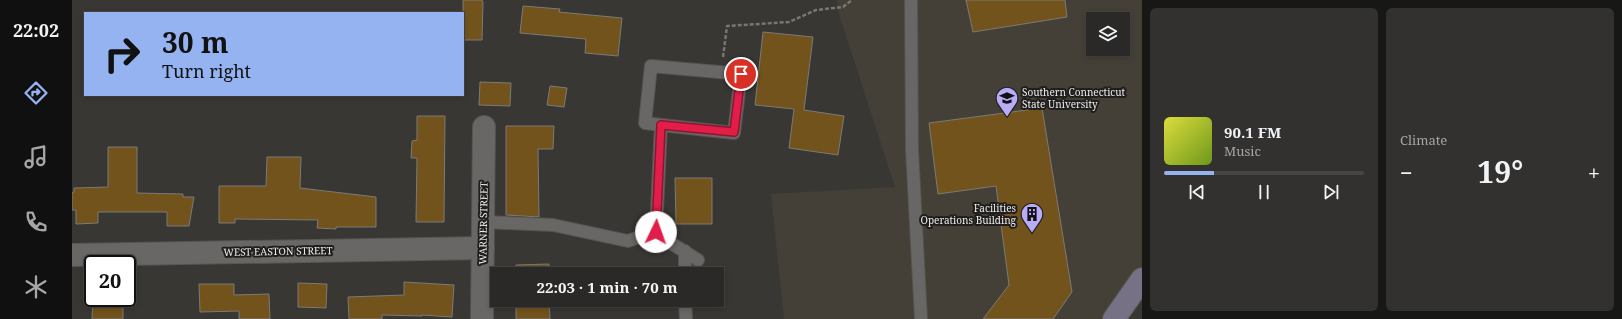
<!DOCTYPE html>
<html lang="en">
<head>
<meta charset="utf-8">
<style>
  :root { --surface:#2a2927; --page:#32312f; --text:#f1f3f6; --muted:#a5a6a7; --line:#464544; --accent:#95b2f1 }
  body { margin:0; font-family:"Noto Serif",serif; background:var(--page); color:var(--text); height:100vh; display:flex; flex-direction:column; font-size:15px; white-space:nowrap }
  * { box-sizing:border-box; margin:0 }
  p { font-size:13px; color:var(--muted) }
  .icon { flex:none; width:22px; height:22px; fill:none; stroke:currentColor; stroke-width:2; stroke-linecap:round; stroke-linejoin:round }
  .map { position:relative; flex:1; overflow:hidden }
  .drawer { display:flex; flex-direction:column; gap:8px; padding:8px; background:#171715; width:480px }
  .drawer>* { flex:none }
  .guide { position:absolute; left:12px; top:12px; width:380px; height:84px; border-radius:0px; box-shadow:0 2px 6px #0003,0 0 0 1px var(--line); background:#95b2f1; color:#111; overflow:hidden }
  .buttons { position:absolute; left:1014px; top:12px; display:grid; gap:8px }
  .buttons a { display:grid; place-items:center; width:44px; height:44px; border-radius:0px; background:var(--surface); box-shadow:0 2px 6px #0003,0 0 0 1px var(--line); font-size:20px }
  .speed { position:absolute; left:12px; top:255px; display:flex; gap:8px; font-size:20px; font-weight:700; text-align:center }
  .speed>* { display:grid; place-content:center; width:52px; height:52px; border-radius:50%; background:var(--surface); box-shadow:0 2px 6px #0003,0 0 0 1px var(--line); line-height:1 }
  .speed .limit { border:2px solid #111; border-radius:6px; background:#fff; color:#111 }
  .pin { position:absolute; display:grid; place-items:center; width:34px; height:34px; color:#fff; margin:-17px; border:2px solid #fff; border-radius:50%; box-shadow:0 1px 4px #0007 }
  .me { position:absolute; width:44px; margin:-22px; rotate:3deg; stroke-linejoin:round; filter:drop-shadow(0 0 3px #0008) }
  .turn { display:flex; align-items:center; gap:14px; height:84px; padding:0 12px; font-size:18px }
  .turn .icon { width:52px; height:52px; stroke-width:2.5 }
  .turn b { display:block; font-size:28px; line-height:34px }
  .big { font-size:30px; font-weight:700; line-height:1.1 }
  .drawer .widget { flex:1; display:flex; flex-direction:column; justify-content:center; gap:6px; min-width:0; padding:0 14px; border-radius:6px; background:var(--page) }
  .song { display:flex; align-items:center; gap:12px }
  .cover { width:48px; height:48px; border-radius:6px; background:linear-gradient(135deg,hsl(60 70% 55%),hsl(80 70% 35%)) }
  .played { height:4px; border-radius:2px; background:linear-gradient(90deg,var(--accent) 25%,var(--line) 25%) }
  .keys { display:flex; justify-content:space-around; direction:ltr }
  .heat { display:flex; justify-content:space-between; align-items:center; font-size:22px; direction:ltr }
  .drawer .tiles { flex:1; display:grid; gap:8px; grid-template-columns:repeat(2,1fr) }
  .trip { position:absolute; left:418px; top:267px; width:234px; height:40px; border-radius:0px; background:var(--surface); box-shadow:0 2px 6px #0003,0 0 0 1px var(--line); font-weight:700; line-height:40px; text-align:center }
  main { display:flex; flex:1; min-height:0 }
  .dock { display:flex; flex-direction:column; width:72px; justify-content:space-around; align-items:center; background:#111010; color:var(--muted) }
  .dock .icon { width:28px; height:28px }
  .dock .current { color:var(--accent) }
  .dock b { font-size:18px; color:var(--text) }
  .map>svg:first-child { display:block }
</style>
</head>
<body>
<main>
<nav class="dock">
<b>22:02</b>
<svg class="icon current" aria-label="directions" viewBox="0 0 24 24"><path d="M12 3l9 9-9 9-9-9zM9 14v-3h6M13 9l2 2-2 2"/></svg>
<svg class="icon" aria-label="music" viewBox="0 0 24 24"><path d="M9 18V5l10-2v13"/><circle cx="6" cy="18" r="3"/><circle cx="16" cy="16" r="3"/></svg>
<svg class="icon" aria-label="phone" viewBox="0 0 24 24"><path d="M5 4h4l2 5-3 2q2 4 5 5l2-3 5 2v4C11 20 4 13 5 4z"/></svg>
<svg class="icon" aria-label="climate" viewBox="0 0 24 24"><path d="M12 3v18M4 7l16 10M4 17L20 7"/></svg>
</nav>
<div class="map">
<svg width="1070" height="319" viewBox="0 0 1070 319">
  <rect width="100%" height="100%" fill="#383734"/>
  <!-- built -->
  <path fill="#444038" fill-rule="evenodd" d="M 765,0 L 1070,0 L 1070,279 L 1042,319 L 712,319 L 699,194 L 823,187 L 767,14 ZM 1021,19 L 1051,19 L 1051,49 L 1021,49 Z"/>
  <!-- building -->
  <g fill="#72531c" stroke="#7c7a78">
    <polygon points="391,0 410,0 411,2 410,40 391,40"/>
    <polygon points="894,0 993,0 995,17 901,32"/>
    <polygon points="451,6 488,9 487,12 550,18 546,56 513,53 514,39 448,33"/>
    <polygon points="691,32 741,37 732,110 772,116 766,155 717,148 722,109 683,105"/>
    <polygon points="408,82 439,83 438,106 407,105"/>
    <polygon points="478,86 495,88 492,107 475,105"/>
    <polygon points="970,108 1000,292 981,319 911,319 937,285 924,186 866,194 857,123"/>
    <polygon points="345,116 373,116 372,222 344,222 345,158 339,158 340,141 345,140"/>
    <polygon points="434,126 482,126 481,149 466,149 467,217 434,215"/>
    <polygon points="36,147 65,147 65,193 111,194 111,197 122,197 117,226 95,226 95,212 26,212 26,223 4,224 4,210 0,210 0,193 2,192 2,188 36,187"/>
    <polygon points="195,157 229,157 228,188 304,197 304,227 264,227 264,229 245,228 246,220 163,219 163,223 147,223 147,186 194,186"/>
    <polygon points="603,178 640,178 640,224 604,224"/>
    <polygon points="477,264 477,274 444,274 444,265"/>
    <polygon points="332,282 382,285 380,317 350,315 350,316 310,315 310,319 277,319 276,297 332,295"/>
    <polygon points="226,283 255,284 254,308 226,307"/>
    <polygon points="127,284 162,284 162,295 197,294 198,319 167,319 167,311 128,312"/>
    <polygon points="21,298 51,298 51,319 20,319"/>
    <polygon points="444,300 477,300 478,319 444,319"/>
  </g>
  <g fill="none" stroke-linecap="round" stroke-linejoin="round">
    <!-- lane casing -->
    <g stroke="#555452" stroke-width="14">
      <g id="lane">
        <polyline points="839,0 840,150 849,319"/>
        <polyline points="412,222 481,225 556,241 584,231 589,125 662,133 669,74 579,66 573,123 589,125"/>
        <polyline points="578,235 602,245 626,260"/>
        <polyline points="613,251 613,274"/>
        <polyline points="613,300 614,319"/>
      </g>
    </g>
    <!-- street casing -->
    <g stroke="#555452" stroke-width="24">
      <g id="street">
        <polyline points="0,255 411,248"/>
        <polyline points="410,319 412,127"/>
      </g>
    </g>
    <!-- secondary casing -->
    <g stroke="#555452" stroke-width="24">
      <polyline id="secondary" points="1042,319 1070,279"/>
    </g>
    <!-- path -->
    <polyline stroke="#777673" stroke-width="2.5" stroke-dasharray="4 2" stroke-linecap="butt" points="651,57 655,26 717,22 744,10 771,7 780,0"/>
    <!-- lane -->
    <use href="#lane" stroke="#696765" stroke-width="12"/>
    <!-- street -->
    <use href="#street" stroke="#696765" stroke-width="22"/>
    <!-- secondary -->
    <use href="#secondary" stroke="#777186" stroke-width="22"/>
  </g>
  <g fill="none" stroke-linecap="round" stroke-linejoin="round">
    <!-- route casing -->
    <g stroke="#92132f" stroke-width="10">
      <polyline id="route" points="584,232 589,125 662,132 669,74"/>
    </g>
    <!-- route -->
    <use href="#route" stroke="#e11d48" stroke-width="7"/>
  </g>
  <!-- icons -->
  <defs>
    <g id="university-pin" transform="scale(1.15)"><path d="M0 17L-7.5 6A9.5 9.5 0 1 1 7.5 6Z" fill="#b9abf7" stroke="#1f1e1d"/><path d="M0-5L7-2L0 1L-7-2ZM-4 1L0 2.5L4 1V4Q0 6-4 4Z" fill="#111"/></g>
    <g id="building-pin" transform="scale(1.15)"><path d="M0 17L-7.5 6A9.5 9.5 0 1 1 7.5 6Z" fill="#b9abf7" stroke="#1f1e1d"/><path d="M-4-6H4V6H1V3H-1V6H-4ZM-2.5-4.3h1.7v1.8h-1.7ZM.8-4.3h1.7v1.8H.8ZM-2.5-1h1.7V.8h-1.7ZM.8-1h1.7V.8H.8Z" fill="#111"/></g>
  </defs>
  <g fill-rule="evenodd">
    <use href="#university-pin" x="935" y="98"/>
    <use href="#building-pin" x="960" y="214"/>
  </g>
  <g text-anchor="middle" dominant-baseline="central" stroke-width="4" stroke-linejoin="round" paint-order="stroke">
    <!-- poi labels -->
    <g font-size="10" fill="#edecea" stroke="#1f1e1d" text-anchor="start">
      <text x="950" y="92">Southern Connecticut<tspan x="950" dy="12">State University</tspan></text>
      <text x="944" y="208" text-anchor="end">Facilities<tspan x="944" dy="12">Operations Building</tspan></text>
    </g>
    <!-- street labels -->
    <g font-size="10" fill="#edecea" stroke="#1f1e1d">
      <text transform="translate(411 223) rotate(-89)">WARNER STREET</text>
      <text transform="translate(206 251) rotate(-1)">WEST EASTON STREET</text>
    </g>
  </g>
</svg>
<div class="buttons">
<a><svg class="icon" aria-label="layers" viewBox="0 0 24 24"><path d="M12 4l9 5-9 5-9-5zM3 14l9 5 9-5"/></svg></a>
</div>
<div class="speed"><div class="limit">20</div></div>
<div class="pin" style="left:669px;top:74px;background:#d93025"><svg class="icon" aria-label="arrive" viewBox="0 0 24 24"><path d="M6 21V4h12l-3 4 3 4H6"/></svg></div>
<svg class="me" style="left:584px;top:232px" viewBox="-20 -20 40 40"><circle r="19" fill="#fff"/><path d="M0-13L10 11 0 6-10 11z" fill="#e11d48"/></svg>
<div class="trip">22:03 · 1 min · 70 m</div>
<div class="guide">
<div class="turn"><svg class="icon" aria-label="right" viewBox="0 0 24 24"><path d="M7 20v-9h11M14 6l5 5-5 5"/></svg><div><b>30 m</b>Turn right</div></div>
</div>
</div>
<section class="drawer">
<div class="tiles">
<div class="widget">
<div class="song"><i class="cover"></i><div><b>90.1 FM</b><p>Music</p></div></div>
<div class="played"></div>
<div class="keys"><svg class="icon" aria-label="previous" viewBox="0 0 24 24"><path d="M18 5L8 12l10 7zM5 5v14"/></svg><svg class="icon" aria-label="pause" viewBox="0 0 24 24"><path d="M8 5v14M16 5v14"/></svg><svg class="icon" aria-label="next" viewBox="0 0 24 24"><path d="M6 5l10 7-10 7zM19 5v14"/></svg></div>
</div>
<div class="widget"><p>Climate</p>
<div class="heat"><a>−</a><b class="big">19°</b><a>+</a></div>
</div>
</div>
</section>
</main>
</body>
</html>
